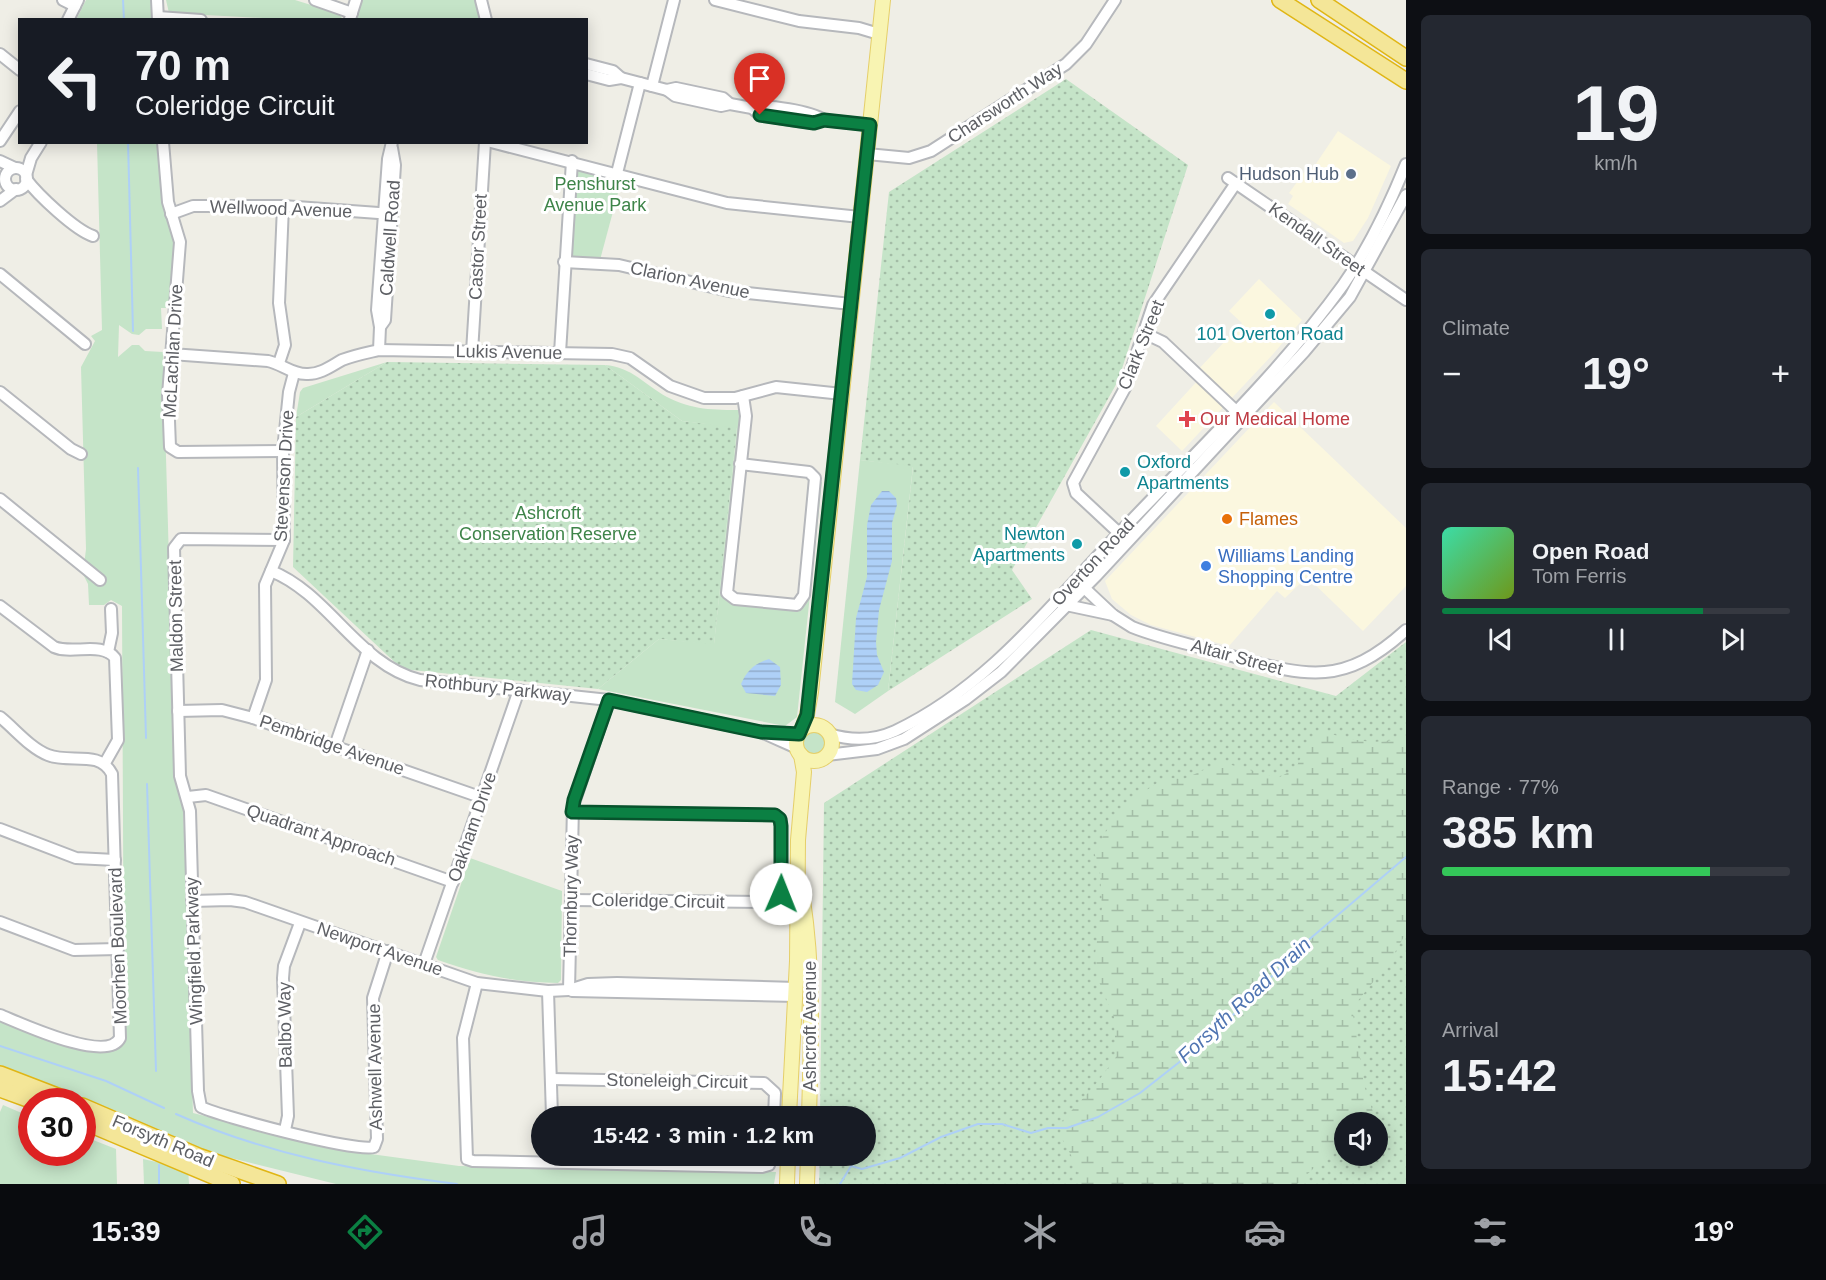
<!DOCTYPE html>
<html lang="en">
<head>
<meta charset="utf-8">
<style>
  :root { --surface:#171b24; --page:#242831; --text:#f1f3f6; --muted:#9ea1a6; --line:#363941; --accent:#0b8043 }
  body { margin:0; font-family:Helvetica,sans-serif; background:var(--page); color:var(--text); height:100vh; display:flex; flex-direction:column; font-size:22px; white-space:nowrap }
  * { box-sizing:border-box; margin:0 }
  p { font-size:20px; color:var(--muted) }
  .icon { flex:none; width:33px; height:33px; fill:none; stroke:currentColor; stroke-width:2; stroke-linecap:round; stroke-linejoin:round }
  .map { position:relative; flex:1; overflow:hidden }
  .sheet { display:flex; flex-direction:column; gap:15px; padding:15px; background:#0d0f14; width:420px }
  .sheet>* { flex:none }
  .guide { position:absolute; left:18px; top:18px; width:570px; height:126px; border-radius:0px; box-shadow:0 3px 15px #0003; background:#171b24; color:var(--text); overflow:hidden }
  .tools { position:absolute; left:1334px; top:1112px; display:grid; gap:12px }
  .tools a { display:grid; place-items:center; width:54px; height:54px; border-radius:50%; background:var(--surface); box-shadow:0 3px 15px #0003; font-size:30px }
  .speed { position:absolute; left:18px; top:1088px; display:flex; gap:12px; font-size:30px; font-weight:700; text-align:center }
  .speed>* { display:grid; place-content:center; width:78px; height:78px; border-radius:50%; background:var(--surface); box-shadow:0 3px 15px #0003; line-height:1 }
  .speed .limit { border:9px solid #d22; background:#fff; color:#111 }
  .pin { position:absolute; display:grid; place-items:center; width:51px; height:51px; color:#fff; margin:-62px -26px; border-radius:50% 50% 50% 0; rotate:-45deg; box-shadow:0 0 6px #0007 }
  .pin .icon { rotate:45deg }
  .me { position:absolute; width:66px; margin:-33px; rotate:1deg; stroke-linejoin:round; filter:drop-shadow(0 0 4px #0008) }
  .turn { display:flex; align-items:center; gap:21px; height:126px; padding:0 18px; font-size:27px }
  .turn .icon { width:78px; height:78px; stroke-width:2.5 }
  .turn b { display:block; font-size:42px; line-height:51px }
  .big { font-size:45px; font-weight:700; line-height:1.1 }
  .sheet .widget { flex:1; display:flex; flex-direction:column; justify-content:center; gap:9px; min-width:0; padding:0 21px; border-radius:9px; background:var(--page) }
  .sheet .dial { align-items:center; gap:0 }
  .dial b { font-size:78px; line-height:1 }
  .song { display:flex; align-items:center; gap:18px }
  .cover { width:72px; height:72px; border-radius:9px; background:linear-gradient(135deg,hsl(160 70% 55%),hsl(80 70% 35%)) }
  .played { height:6px; border-radius:3px; background:linear-gradient(90deg,var(--accent) 75%,var(--line) 75%) }
  .keys { display:flex; justify-content:space-around; direction:ltr }
  .heat { display:flex; justify-content:space-between; align-items:center; font-size:33px; direction:ltr }
  .charge { height:9px; border-radius:4px; background:linear-gradient(90deg,#34c759 77%,var(--line) 0) }
  .trip { position:absolute; left:531px; top:1106px; width:345px; height:60px; border-radius:30px; background:var(--surface); box-shadow:0 3px 15px #0003; font-weight:700; line-height:60px; text-align:center }
  .tabs { display:flex; height:96px; justify-content:space-around; align-items:center; background:#090b0e; color:var(--muted) }
  .tabs .icon { width:42px; height:42px }
  .tabs .on { color:var(--accent) }
  .tabs b { font-size:27px; color:var(--text) }
  main { display:flex; flex:1; min-height:0 }
  .map>svg:first-child { display:block }
</style>
</head>
<body>
<main>
<div class="map">
<svg width="1406" height="1184" viewBox="0 0 1406 1184">
  <defs>
    <pattern id="grass-dots" width="8" height="8" patternUnits="userSpaceOnUse" patternTransform="scale(1.5)"><rect width="8" height="8" fill="#c5e4c8"/><path d="M2 2h.1M6 6h.1" fill="none" stroke="#a3bca6" stroke-width="1.8" stroke-linecap="round"/></pattern>
    <pattern id="wetland-marsh" width="20" height="14" patternUnits="userSpaceOnUse" patternTransform="scale(1.5)"><rect width="20" height="14" fill="#c5e4c8"/><path d="M1 5h8M5 5V1M11 12h8M15 12V8" fill="none" stroke="#a3bca6"/></pattern>
    <pattern id="water-rules" width="6" height="5" patternUnits="userSpaceOnUse" patternTransform="scale(1.5)"><rect width="6" height="5" fill="#aed0f7"/><path d="M0 2.5h6" fill="none" stroke="#91accc"/></pattern>
  </defs>
  <rect width="100%" height="100%" fill="#efeee6"/>
  <!-- commercial -->
  <g fill="#fbf7df">
    <polygon points="1338,131 1391,166 1368,218 1353,241 1344,243 1288,204 1293,196 1289,193 1305,171 1309,174"/>
    <polygon points="1259,279 1302,320 1274,353 1182,451 1156,426 1200,378 1195,373 1242,323 1229,311"/>
    <polygon points="1274,402 1406,528 1406,586 1363,631 1307,577 1285,598 1277,591 1229,646 1151,625 1131,615 1112,599 1105,581"/>
  </g>
  <!-- grass -->
  <g fill="url(#grass-dots)" fill-rule="evenodd">
    <polygon points="1066,79 1188,165 1118,381 1012,570 1032,599 888,691 913,467 860,460 889,192"/>
    <polygon points="387,362 605,365 682,421 737,427 714,645 659,639 598,689 402,669 293,567 296,417"/>
    <path d="M 1091,630 L 1336,696 L 1406,642 L 1406,1184 L 819,1184 L 820,1155 L 866,1155 L 866,1116 L 820,1116 L 824,803 ZM 1344,1122 L 1377,1122 L 1377,1155 L 1344,1155 Z"/>
  </g>
  <!-- wetland -->
  <path fill="url(#wetland-marsh)" d="M 1322,731 C 1348,740 1380,747 1406,736 L 1406,933 L 1390,961 L 1357,1002 L 1353,1014 L 1364,1085 L 1374,1115 L 1373,1122 L 1344,1122 L 1344,1149 L 1332,1151 L 1297,1184 L 1079,1184 C 1078,1164 1070,1153 1060,1136 L 1062,1121 L 1096,1084 L 1116,1057 L 1114,1017 L 1097,977 L 1095,954 L 1102,908 L 1100,871 L 1094,852 L 1110,825 L 1142,793 L 1165,778 L 1184,779 L 1221,762 L 1278,778 L 1296,768 L 1309,739 Z"/>
  <!-- green -->
  <g fill="#c5e4c8">
    <polygon points="86,0 152,0 152,19 76,20"/>
    <polygon points="166,0 295,0 340,14 342,19 281,19 169,13"/>
    <polygon points="359,0 476,0 483,19 353,20"/>
    <path d="M 97,143 L 158,143 L 163,202 L 175,241 L 170,308 L 161,308 L 162,329 L 146,329 L 139,335 L 132,334 L 119,325 L 118,357 L 132,345 L 139,345 L 145,351 L 163,352 L 175,771 L 183,801 L 193,1113 L 341,1150 L 459,1166 L 776,1172 L 774,1184 L 336,1184 L 187,1147 L 0,1069 L 0,1019 C 20,1027 115,1072 124,1040 L 122,606 L 111,600 L 104,605 L 89,605 L 88,584 L 83,574 L 86,549 L 81,367 L 95,341 L 91,336 L 102,330 Z"/>
    <polygon points="576,169 622,178 600,260 573,258 569,255"/>
    <polygon points="387,362 296,417 300,392 303,388"/>
    <path d="M 605,365 C 632,367 645,385 667,397 C 692,410 714,410 741,410 L 723,595 L 727,600 L 799,608 L 805,605 L 819,483 L 822,482 L 797,717 L 785,726 L 598,689 L 659,639 L 714,644 L 737,428 L 682,421 Z"/>
    <polygon points="860,460 913,466 888,691 855,714 835,702"/>
    <circle cx="814" cy="743" r="11"/>
    <path d="M 470,858 L 562,891 L 561,980 L 558,983 C 514,982 480,975 438,960 L 436,957 Z"/>
    <polygon points="3,1105 31,1117 32,1152 82,1152 83,1136 116,1149 117,1184 0,1184 0,1112"/>
    <polygon points="143,1159 188,1169 189,1184 144,1184"/>
  </g>
  <!-- water -->
  <g fill="url(#water-rules)">
    <polygon points="882,491 889,491 896,498 897,505 892,523 892,561 879,610 876,642 877,655 884,672 878,685 867,692 856,690 852,684 856,618 867,577 867,525 871,505"/>
    <path d="M 769,659 L 780,667 L 781,685 L 775,696 L 746,693 L 741,684 C 747,670 755,663 769,659 Z"/>
  </g>
  <g fill="none" stroke-linecap="round" stroke-linejoin="round">
    <!-- stream -->
    <g stroke="#aed0f7" stroke-width="2">
      <polyline points="123,0 124,20"/>
      <polyline points="128,142 133,331"/>
      <polyline points="138,468 146,738"/>
      <polyline points="147,784 156,1071"/>
      <polyline points="0,1046 106,1081 164,1108"/>
      <path d="M 176,1114 C 265,1154 361,1172 457,1184"/>
      <polyline points="159,1165 159,1184"/>
      <polyline points="840,1184 851,1166 862,1169 900,1158 941,1137 978,1124 1002,1124 1031,1133 1048,1128 1067,1128 1098,1117 1140,1093 1210,1038 1305,943 1406,857"/>
    </g>
    <!-- minor casing -->
    <g stroke="#b6b8bc" stroke-width="14">
      <g id="minor">
        <polyline points="63,0 75,6"/>
        <polyline points="157,0 158,20"/>
        <polyline points="315,0 352,13"/>
        <polyline points="481,0 486,20"/>
        <polyline points="715,0 799,21 859,28 879,34"/>
        <polyline points="158,17 201,20"/>
        <polyline points="350,19 356,0"/>
        <polyline points="68,20 78,0"/>
        <polyline points="0,54 20,70"/>
        <polyline points="586,64 613,71 621,78"/>
        <polyline points="586,74 609,80 621,78 667,90 676,88 723,98 730,104"/>
        <polyline points="652,86 674,0"/>
        <polyline points="667,90 675,96 721,106 730,104 752,108 760,115 797,121 814,123 824,120 870,125"/>
        <path d="M 752,108 C 768,104 810,111 824,120"/>
        <polyline points="0,141 20,111"/>
        <polyline points="163,142 168,202 180,242 168,395 170,447 178,452 283,451"/>
        <polyline points="491,142 727,203 860,217"/>
        <polyline points="867,154 909,158 931,151 1066,64 1086,44 1115,0"/>
        <polyline points="0,161 15,168"/>
        <circle cx="16" cy="179" r="11"/>
        <polyline points="617,173 640,83"/>
        <polyline points="26,175 31,158 41,142"/>
        <polyline points="1228,178 1406,300"/>
        <path d="M 26,179 C 38,195 75,230 93,236"/>
        <polyline points="0,201 16,189"/>
        <polyline points="171,214 193,206 283,206 392,214"/>
        <polyline points="564,262 619,265 729,291 851,304"/>
        <polyline points="0,274 85,344"/>
        <polyline points="380,327 385,320 395,165 392,148"/>
        <polyline points="1144,333 1163,342 1235,410"/>
        <polyline points="379,350 380,327 377,310 388,159 392,142"/>
        <polyline points="472,352 485,142"/>
        <polyline points="560,353 572,161"/>
        <path d="M 171,354 L 268,361 C 282,364 293,375 308,374 C 321,374 331,366 342,360 C 355,355 366,353 379,350 L 612,354 L 630,358 L 670,386 L 704,398 L 735,398 L 776,387 L 842,394"/>
        <polyline points="279,363 285,345 279,303 283,206"/>
        <polyline points="0,392 71,449 81,454"/>
        <polyline points="740,464 809,472 815,478 804,595 797,605 735,599 727,593 746,416 743,396"/>
        <polyline points="0,499 100,580"/>
        <polyline points="1119,533 1076,493 1073,483 1125,388 1153,305 1236,183"/>
        <path d="M 284,540 L 181,539 L 174,548 L 180,776 L 190,811 L 198,1091 L 201,1107 C 222,1117 358,1153 374,1147 L 377,1139 L 373,998 L 388,951"/>
        <path d="M 271,571 C 329,594 358,665 420,680 L 609,700 L 761,732 L 797,748"/>
        <path d="M 1079,583 L 1113,615 L 1132,627 C 1162,639 1194,645 1224,654 C 1303,675 1340,690 1406,630"/>
        <polyline points="1066,605 1113,615"/>
        <path d="M 0,606 L 54,647 C 72,655 102,641 115,658 L 118,740 L 105,763"/>
        <polyline points="108,652 112,633 111,609"/>
        <polyline points="178,711 222,710 253,718 483,798"/>
        <path d="M 0,717 C 15,729 30,748 48,755 C 70,764 99,749 112,774 L 120,1038 C 107,1064 20,1023 0,1015"/>
        <polyline points="253,718 266,680 265,585 284,540 283,451 289,392 294,373"/>
        <polyline points="770,732 799,734"/>
        <path d="M 829,734 C 852,741 873,741 895,731 C 991,686 1056,598 1128,524 C 1201,447 1281,371 1343,285 C 1369,248 1389,206 1406,164"/>
        <polyline points="335,746 368,650"/>
        <polyline points="827,755 877,749 904,739 966,699 1001,672 1096,576 1304,352 1350,297 1406,195"/>
        <polyline points="188,797 206,795 453,882"/>
        <polyline points="0,829 76,858 115,860"/>
        <polyline points="571,900 772,902 778,900 781,891 781,826 780,819 775,815 572,812"/>
        <polyline points="192,901 230,900 245,902 477,983 548,991 569,990 588,984 617,983 796,988"/>
        <polyline points="0,922 74,950 118,949"/>
        <polyline points="424,964 519,690"/>
        <polyline points="477,983 463,1038 467,1159 473,1161 762,1167 769,1165 772,1155"/>
        <polyline points="569,990 573,806 609,700"/>
        <polyline points="548,991 552,1116"/>
        <polyline points="572,991 796,996"/>
        <polyline points="551,1079 764,1083 775,1093 774,1116"/>
        <polyline points="285,1130 288,1116 283,978 284,966 300,923"/>
      </g>
    </g>
    <!-- major casing -->
    <g stroke="#e5cf69" stroke-width="16">
      <g id="major">
        <circle cx="814" cy="743" r="18"/>
        <polyline points="801,731 807,715 811,692 883,0"/>
        <path d="M 803,900 C 814,972 811,1043 809,1116"/>
        <polyline points="789,1116 797,961 798,840 804,772 801,755"/>
        <polyline points="787,1184 788,1155"/>
        <polyline points="807,1184 808,1155"/>
      </g>
    </g>
    <!-- highway casing -->
    <g stroke="#e0b615" stroke-width="18">
      <g id="highway">
        <polyline points="1280,0 1406,81"/>
        <polyline points="1319,0 1406,58"/>
        <polyline points="0,1074 70,1101"/>
        <polyline points="0,1089 33,1101"/>
        <polyline points="82,1106 198,1156 278,1184"/>
        <polyline points="82,1121 232,1184"/>
      </g>
    </g>
    <!-- minor -->
    <use href="#minor" stroke="#fff" stroke-width="10"/>
    <!-- major -->
    <use href="#major" stroke="#f8f4b2" stroke-width="14"/>
    <!-- highway -->
    <use href="#highway" stroke="#f4e698" stroke-width="15"/>
  </g>
  <g fill="none" stroke-linecap="round" stroke-linejoin="round">
    <!-- route casing -->
    <g stroke="#07532c" stroke-width="15">
      <polyline id="route" points="760,115 814,123 824,120 870,125 807,715 799,734 761,732 609,700 574,800 572,812 775,815 780,819 781,826 781,894"/>
    </g>
    <!-- route -->
    <use href="#route" stroke="#0b8043" stroke-width="10"/>
  </g>
  <!-- markers -->
  <circle fill="#5c6f8a" stroke="#fff" stroke-width="2" cx="1351" cy="174" r="6"/>
  <g fill="#0f9aa8" stroke="#fff" stroke-width="2">
    <circle cx="1270" cy="314" r="6"/>
    <circle cx="1125" cy="472" r="6"/>
    <circle cx="1077" cy="544" r="6"/>
  </g>
  <path fill="#e0444e" stroke="#fff" stroke-width="2" d="M1184 410h6v6h6v6h-6v6h-6v-6h-6v-6h6z"/>
  <circle fill="#e8710a" stroke="#fff" stroke-width="2" cx="1227" cy="519" r="6"/>
  <circle fill="#3f7fe0" stroke="#fff" stroke-width="2" cx="1206" cy="566" r="6"/>
  <g text-anchor="middle" dominant-baseline="central" stroke-width="6" stroke-linejoin="round" paint-order="stroke">
    <!-- street labels -->
    <g font-size="18" fill="#5e6065" stroke="#fff">
      <text transform="translate(1005 103) rotate(-33)">Charsworth Way</text>
      <text transform="translate(281 209) rotate(2)">Wellwood Avenue</text>
      <text transform="translate(390 238) rotate(-86)">Caldwell Road</text>
      <text transform="translate(1317 239) rotate(35)">Kendall Street</text>
      <text transform="translate(478 247) rotate(-87)">Castor Street</text>
      <text transform="translate(690 280) rotate(12)">Clarion Avenue</text>
      <text transform="translate(1141 345) rotate(-68)">Clark Street</text>
      <text transform="translate(173 351) rotate(-87)">McLachlan Drive</text>
      <text transform="translate(509 352) rotate(1)">Lukis Avenue</text>
      <text transform="translate(284 476) rotate(-87)">Stevenson Drive</text>
      <text transform="translate(1093 562) rotate(-47)">Overton Road</text>
      <text transform="translate(176 616) rotate(-91)">Maldon Street</text>
      <text transform="translate(1237 657) rotate(15)">Altair Street</text>
      <text transform="translate(498 688) rotate(6)">Rothbury Parkway</text>
      <text transform="translate(332 745) rotate(19)">Pembridge Avenue</text>
      <text transform="translate(472 827) rotate(-71)">Oakham Drive</text>
      <text transform="translate(321 835) rotate(19)">Quadrant Approach</text>
      <text transform="translate(571 896) rotate(-89)">Thornbury Way</text>
      <text transform="translate(658 901) rotate(1)">Coleridge Circuit</text>
      <text transform="translate(118 946) rotate(-92)">Moorhen Boulevard</text>
      <text transform="translate(380 949) rotate(19)">Newport Avenue</text>
      <text transform="translate(194 951) rotate(-92)">Wingfield Parkway</text>
      <text transform="translate(285 1025) rotate(-91)">Balbo Way</text>
      <text transform="translate(810 1026) rotate(-90)">Ashcroft Avenue</text>
      <text transform="translate(375 1067) rotate(-91)">Ashwell Avenue</text>
      <text transform="translate(677 1081) rotate(1)">Stoneleigh Circuit</text>
      <text transform="translate(163 1141) rotate(23)">Forsyth Road</text>
    </g>
    <!-- service labels -->
    <g font-size="18" fill="#4e5e75" stroke="#fff" text-anchor="end">
      <text x="1339" y="174">Hudson Hub</text>
    </g>
    <!-- park labels -->
    <g font-size="18" fill="#3e8449" stroke="#fff">
      <text x="595" y="184">Penshurst<tspan x="595" dy="21">Avenue Park</tspan></text>
      <text x="548" y="513">Ashcroft<tspan x="548" dy="21">Conservation Reserve</tspan></text>
    </g>
    <!-- culture labels -->
    <g font-size="18" fill="#0d838f" stroke="#fff">
      <text x="1270" y="334">101 Overton Road</text>
      <text x="1137" y="462" text-anchor="start">Oxford<tspan x="1137" dy="21">Apartments</tspan></text>
      <text x="1065" y="534" text-anchor="end">Newton<tspan x="1065" dy="21">Apartments</tspan></text>
    </g>
    <!-- health labels -->
    <g font-size="18" fill="#be3a42" stroke="#fff" text-anchor="start">
      <text x="1200" y="419">Our Medical Home</text>
    </g>
    <!-- food labels -->
    <g font-size="18" fill="#c56008" stroke="#fff" text-anchor="start">
      <text x="1239" y="519">Flames</text>
    </g>
    <!-- shop labels -->
    <g font-size="18" fill="#366cbe" stroke="#fff" text-anchor="start">
      <text x="1218" y="556">Williams Landing<tspan x="1218" dy="21">Shopping Centre</tspan></text>
    </g>
    <!-- water labels -->
    <g font-size="20" font-style="italic" fill="#4f74b1" stroke="#fff">
      <text transform="translate(1244 1000) rotate(-43)">Forsyth Road Drain</text>
    </g>
  </g>
</svg>
<div class="tools">
<a><svg class="icon" aria-label="sound" viewBox="0 0 24 24"><path d="M4 9h4l5-4v14l-5-4H4zM17 9q2 3 0 6"/></svg></a>
</div>
<div class="speed"><div class="limit">30</div></div>
<div class="pin" style="left:760px;top:115px;background:#d93025"><svg class="icon" aria-label="arrive" viewBox="0 0 24 24"><path d="M6 21V4h12l-3 4 3 4H6"/></svg></div>
<svg class="me" style="left:781px;top:894px" viewBox="-20 -20 40 40"><circle r="19" fill="#fff"/><path d="M0-13L10 11 0 6-10 11z" fill="#0b8043"/></svg>
<div class="trip">15:42 · 3 min · 1.2 km</div>
<div class="guide">
<div class="turn"><svg class="icon" aria-label="left" viewBox="0 0 24 24"><path d="M17 20v-9H6M10 6l-5 5 5 5"/></svg><div><b>70 m</b>Coleridge Circuit</div></div>
</div>
</div>
<section class="sheet">
<div class="widget dial"><b>19</b><p>km/h</p></div>
<div class="widget"><p>Climate</p>
<div class="heat"><a>−</a><b class="big">19°</b><a>+</a></div>
</div>
<div class="widget">
<div class="song"><i class="cover"></i><div><b>Open Road</b><p>Tom Ferris</p></div></div>
<div class="played"></div>
<div class="keys"><svg class="icon" aria-label="previous" viewBox="0 0 24 24"><path d="M18 5L8 12l10 7zM5 5v14"/></svg><svg class="icon" aria-label="pause" viewBox="0 0 24 24"><path d="M8 5v14M16 5v14"/></svg><svg class="icon" aria-label="next" viewBox="0 0 24 24"><path d="M6 5l10 7-10 7zM19 5v14"/></svg></div>
</div>
<div class="widget"><p>Range · 77%</p><b class="big">385 km</b><div class="charge"></div></div>
<div class="widget"><p>Arrival</p><b class="big">15:42</b></div>
</section>
</main>
<nav class="tabs">
<b>15:39</b>
<svg class="icon on" aria-label="directions" viewBox="0 0 24 24"><path d="M12 3l9 9-9 9-9-9zM9 14v-3h6M13 9l2 2-2 2"/></svg>
<svg class="icon" aria-label="music" viewBox="0 0 24 24"><path d="M9 18V5l10-2v13"/><circle cx="6" cy="18" r="3"/><circle cx="16" cy="16" r="3"/></svg>
<svg class="icon" aria-label="phone" viewBox="0 0 24 24"><path d="M5 4h4l2 5-3 2q2 4 5 5l2-3 5 2v4C11 20 4 13 5 4z"/></svg>
<svg class="icon" aria-label="climate" viewBox="0 0 24 24"><path d="M12 3v18M4 7l16 10M4 17L20 7"/></svg>
<svg class="icon" aria-label="car" viewBox="0 0 24 24"><path d="M5 17H2v-5l4-1 3-4h7l3 4 3 1v5h-3M9 17h6M6 11h13"/><circle cx="7" cy="17" r="2"/><circle cx="17" cy="17" r="2"/></svg>
<svg class="icon" aria-label="filters" viewBox="0 0 24 24"><path d="M4 7h16M4 17h16"/><circle cx="9" cy="7" r="2"/><circle cx="15" cy="17" r="2"/></svg>
<b>19°</b>
</nav>
</body>
</html>
